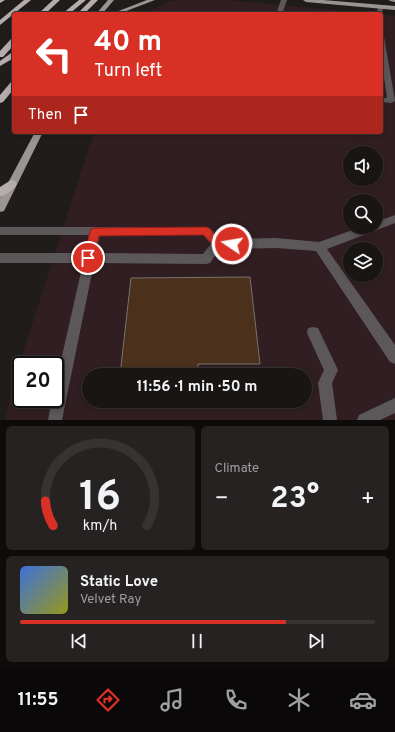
<!DOCTYPE html>
<html lang="en">
<head>
<meta charset="utf-8">
<style>
  :root { --surface:#181513; --page:#252221; --text:#f1f3f6; --muted:#9f9fa0; --line:#363433; --accent:#d93025 }
  body { margin:0; font-family:Overpass,sans-serif; background:var(--page); color:var(--text); height:100vh; display:flex; flex-direction:column; font-size:15px; white-space:nowrap }
  * { box-sizing:border-box; margin:0 }
  p { font-size:13px; color:var(--muted) }
  .icon { flex:none; width:22px; height:22px; fill:none; stroke:currentColor; stroke-width:2; stroke-linecap:round; stroke-linejoin:round }
  .map { position:relative; height:420px; overflow:hidden }
  .side { display:flex; flex-direction:column; gap:6px; padding:6px; background:#0d0c0a; flex:1 }
  .side>* { flex:none }
  .top-card { position:absolute; left:12px; top:12px; width:371px; height:122px; border-radius:4px; box-shadow:0 2px 6px #0003,0 0 0 1px var(--line); background:#d93025; color:#fff; overflow:hidden }
  .controls { position:absolute; left:343px; top:146px; display:grid; gap:8px }
  .controls a { display:grid; place-items:center; width:40px; height:40px; border-radius:50%; background:var(--surface); box-shadow:0 2px 6px #0003,0 0 0 1px var(--line); font-size:20px }
  .speed { position:absolute; left:12px; top:356px; display:flex; gap:8px; font-size:20px; font-weight:700; text-align:center }
  .speed>* { display:grid; place-content:center; width:52px; height:52px; border-radius:50%; background:var(--surface); box-shadow:0 2px 6px #0003,0 0 0 1px var(--line); line-height:1 }
  .speed .limit { border:2px solid #111; border-radius:6px; background:#fff; color:#111 }
  .pin { position:absolute; display:grid; place-items:center; width:34px; height:34px; color:#fff; margin:-17px; border:2px solid #fff; border-radius:50%; box-shadow:0 1px 4px #0007 }
  .me { position:absolute; width:44px; margin:-22px; rotate:282deg; stroke-linejoin:round; filter:drop-shadow(0 0 3px #0008) }
  .turn { display:flex; align-items:center; gap:14px; height:84px; padding:0 16px; font-size:18px }
  .turn .icon { width:52px; height:52px; stroke-width:2.5 }
  .turn b { display:block; font-size:28px; line-height:34px }
  .then { display:flex; align-items:center; height:38px; padding:0 16px; background:#0003; gap:8px; font-size:15px }
  .big { font-size:30px; font-weight:700; line-height:1.1 }
  .side .card { flex:1; display:flex; flex-direction:column; justify-content:center; gap:6px; min-width:0; padding:0 14px; border-radius:6px; background:var(--page) }
  .side .dial { align-items:center; gap:0 }
  .dial svg { height:104px; overflow:visible; fill:none; stroke:var(--line); stroke-width:7; stroke-linecap:round; text-anchor:middle }
  .dial text { fill:var(--text); stroke:none }
  .song { display:flex; align-items:center; gap:12px }
  .cover { width:48px; height:48px; border-radius:6px; background:linear-gradient(135deg,hsl(220 70% 55%),hsl(60 70% 35%)) }
  .played { height:4px; border-radius:2px; background:linear-gradient(90deg,var(--accent) 75%,var(--line) 75%) }
  .keys { display:flex; justify-content:space-around; direction:ltr }
  .heat { display:flex; justify-content:space-between; align-items:center; font-size:22px; direction:ltr }
  .side .tiles { flex:1; display:grid; gap:6px; grid-template-columns:1fr 1fr }
  .card:last-child { grid-column:span 2 }
  .trip { position:absolute; left:82px; top:368px; width:230px; height:40px; border-radius:20px; background:var(--surface); box-shadow:0 2px 6px #0003,0 0 0 1px var(--line); font-weight:700; line-height:40px; text-align:center }
  .tab-bar { display:flex; height:64px; justify-content:space-around; align-items:center; background:#0a0808; color:var(--muted) }
  .tab-bar .icon { width:28px; height:28px }
  .tab-bar .active { color:var(--accent) }
  .tab-bar b { font-size:18px; color:var(--text) }
  .map>svg:first-child { display:block }
</style>
</head>
<body>
<div class="map">
<svg width="395" height="420" viewBox="0 0 395 420">
  <rect width="100%" height="100%" fill="#201c19"/>
  <!-- commercial -->
  <g fill="#311e22" fill-rule="evenodd">
    <polygon points="181,0 226,0 377,14 149,14 151,10 171,1"/>
    <path d="M 381,14 L 395,16 L 395,420 L 5,420 L 14,381 L 94,132 L 381,132 ZM 350,153 L 376,153 L 376,179 L 350,179 ZM 350,201 L 376,201 L 376,227 L 350,227 ZM 350,249 L 376,249 L 376,275 L 350,275 ZM 21,365 L 55,365 L 55,399 L 21,399 ZM 89,375 L 305,375 L 305,401 L 89,401 Z"/>
  </g>
  <!-- building -->
  <polygon fill="#4b301b" stroke="#78726e" points="250,277 260,364 198,364 198,375 120,375 131,278"/>
  <g fill="none" stroke-linecap="round" stroke-linejoin="round">
    <!-- minor -->
    <g fill="#5c5859" fill-rule="evenodd">
      <polygon points="281,0 287,0 282,14 276,14"/>
      <polygon points="378,6 383,7 382,15 377,14"/>
      <polygon points="381,35 384,37 395,101 391,103 381,102 381,98 387,98 381,57"/>
      <path d="M 395,215 L 395,223 L 327,249 L 395,345 L 395,364 L 390,362 L 316,251 L 276,248 L 220,249 L 210,263 L 206,264 L 94,263 L 62,420 L 48,420 L 52,399 L 55,399 L 55,387 L 83,263 L 0,263 L 0,253 L 85,253 L 89,235 L 0,235 L 0,227 L 206,227 L 210,228 L 220,239 L 276,238 L 319,242 L 361,227 L 376,227 L 376,222 ZM 100,235 L 203,235 L 211,244 L 203,254 L 96,253 Z"/>
      <polygon points="313,327 318,328 338,370 332,383 337,420 323,420 318,383 324,370 307,333 308,328"/>
      <polygon points="395,398 395,413 380,420 357,420 359,415"/>
    </g>
    <!-- major -->
    <g fill="#9b9495" fill-rule="evenodd">
      <polygon points="108,0 114,0 102,14 96,14"/>
      <polygon points="147,0 155,0 121,13 116,12"/>
      <polygon points="303,0 323,0 395,6 395,10 306,2"/>
      <polygon points="389,0 395,0 395,2 390,1"/>
      <polygon points="35,132 43,132 4,211 0,212 0,198"/>
    </g>
    <!-- highway -->
    <g fill="#b4acad" fill-rule="evenodd">
      <polygon points="0,0 5,0 0,3"/>
      <polygon points="24,0 31,0 0,25 0,20"/>
      <polygon points="53,0 60,0 45,14 38,14"/>
      <polygon points="79,0 86,0 69,14 62,14"/>
      <polygon points="91,0 98,0 84,14 77,14"/>
      <polygon points="11,39 14,39 14,45 3,57 0,57 0,51"/>
      <polygon points="11,53 14,53 14,58 0,66 0,61"/>
      <polygon points="14,81 14,89 3,102 0,103 0,95 11,82"/>
      <path d="M 11,180 L 15,181 L 17,184 C 13,190 6,195 0,197 L 0,187 Z"/>
    </g>
  </g>
  <!-- route -->
  <path fill="#d93025" stroke="#8d1f18" d="M 206,227 L 209,228 L 220,240 L 235,241 L 237,244 L 235,247 C 220,252 213,246 204,235 L 99,236 L 92,261 L 88,262 L 85,261 L 83,258 L 90,232 L 91,229 L 95,228 Z"/>
</svg>
<div class="controls">
<a><svg class="icon" aria-label="sound" viewBox="0 0 24 24"><path d="M4 9h4l5-4v14l-5-4H4zM17 9q2 3 0 6"/></svg></a>
<a><svg class="icon" aria-label="search" viewBox="0 0 24 24"><circle cx="10" cy="10" r="6"/><path d="M15 15l6 6"/></svg></a>
<a><svg class="icon" aria-label="layers" viewBox="0 0 24 24"><path d="M12 4l9 5-9 5-9-5zM3 14l9 5 9-5"/></svg></a>
</div>
<div class="speed"><div class="limit">20</div></div>
<div class="pin" style="left:88px;top:258px;background:#d93025"><svg class="icon" aria-label="arrive" viewBox="0 0 24 24"><path d="M6 21V4h12l-3 4 3 4H6"/></svg></div>
<svg class="me" style="left:232px;top:244px" viewBox="-20 -20 40 40"><circle r="17" fill="#d93025" stroke="#fff" stroke-width="3"/><path d="M0-11L8 9 0 5-8 9z" fill="#fff"/></svg>
<div class="trip">11:56 · 1 min · 50 m</div>
<div class="top-card">
<div class="turn"><svg class="icon" aria-label="left" viewBox="0 0 24 24"><path d="M17 20v-9H6M10 6l-5 5 5 5"/></svg><div><b>40 m</b>Turn left</div></div>
<div class="then">Then<svg class="icon" aria-label="arrive" viewBox="0 0 24 24"><path d="M6 21V4h12l-3 4 3 4H6"/></svg></div>
</div>
</div>
<section class="side">
<div class="tiles">
<div class="card dial"><svg viewBox="0 0 100 80">
<path d="M14 69A42 42 0 1 1 86 69"/>
<path d="M14 69A42 42 0 0 1 8 50" stroke="#d93025"/>
<text x="50" y="56" font-size="32" font-weight="700">16</text>
<text x="50" y="72" font-size="11">km/h</text>
</svg></div>
<div class="card"><p>Climate</p>
<div class="heat"><a>−</a><b class="big">23°</b><a>+</a></div>
</div>
<div class="card">
<div class="song"><i class="cover"></i><div><b>Static Love</b><p>Velvet Ray</p></div></div>
<div class="played"></div>
<div class="keys"><svg class="icon" aria-label="previous" viewBox="0 0 24 24"><path d="M18 5L8 12l10 7zM5 5v14"/></svg><svg class="icon" aria-label="pause" viewBox="0 0 24 24"><path d="M8 5v14M16 5v14"/></svg><svg class="icon" aria-label="next" viewBox="0 0 24 24"><path d="M6 5l10 7-10 7zM19 5v14"/></svg></div>
</div>
</div>
</section>
<nav class="tab-bar">
<b>11:55</b>
<svg class="icon active" aria-label="directions" viewBox="0 0 24 24"><path d="M12 3l9 9-9 9-9-9zM9 14v-3h6M13 9l2 2-2 2"/></svg>
<svg class="icon" aria-label="music" viewBox="0 0 24 24"><path d="M9 18V5l10-2v13"/><circle cx="6" cy="18" r="3"/><circle cx="16" cy="16" r="3"/></svg>
<svg class="icon" aria-label="phone" viewBox="0 0 24 24"><path d="M5 4h4l2 5-3 2q2 4 5 5l2-3 5 2v4C11 20 4 13 5 4z"/></svg>
<svg class="icon" aria-label="climate" viewBox="0 0 24 24"><path d="M12 3v18M4 7l16 10M4 17L20 7"/></svg>
<svg class="icon" aria-label="car" viewBox="0 0 24 24"><path d="M5 17H2v-5l4-1 3-4h7l3 4 3 1v5h-3M9 17h6M6 11h13"/><circle cx="7" cy="17" r="2"/><circle cx="17" cy="17" r="2"/></svg>
</nav>
</body>
</html>
